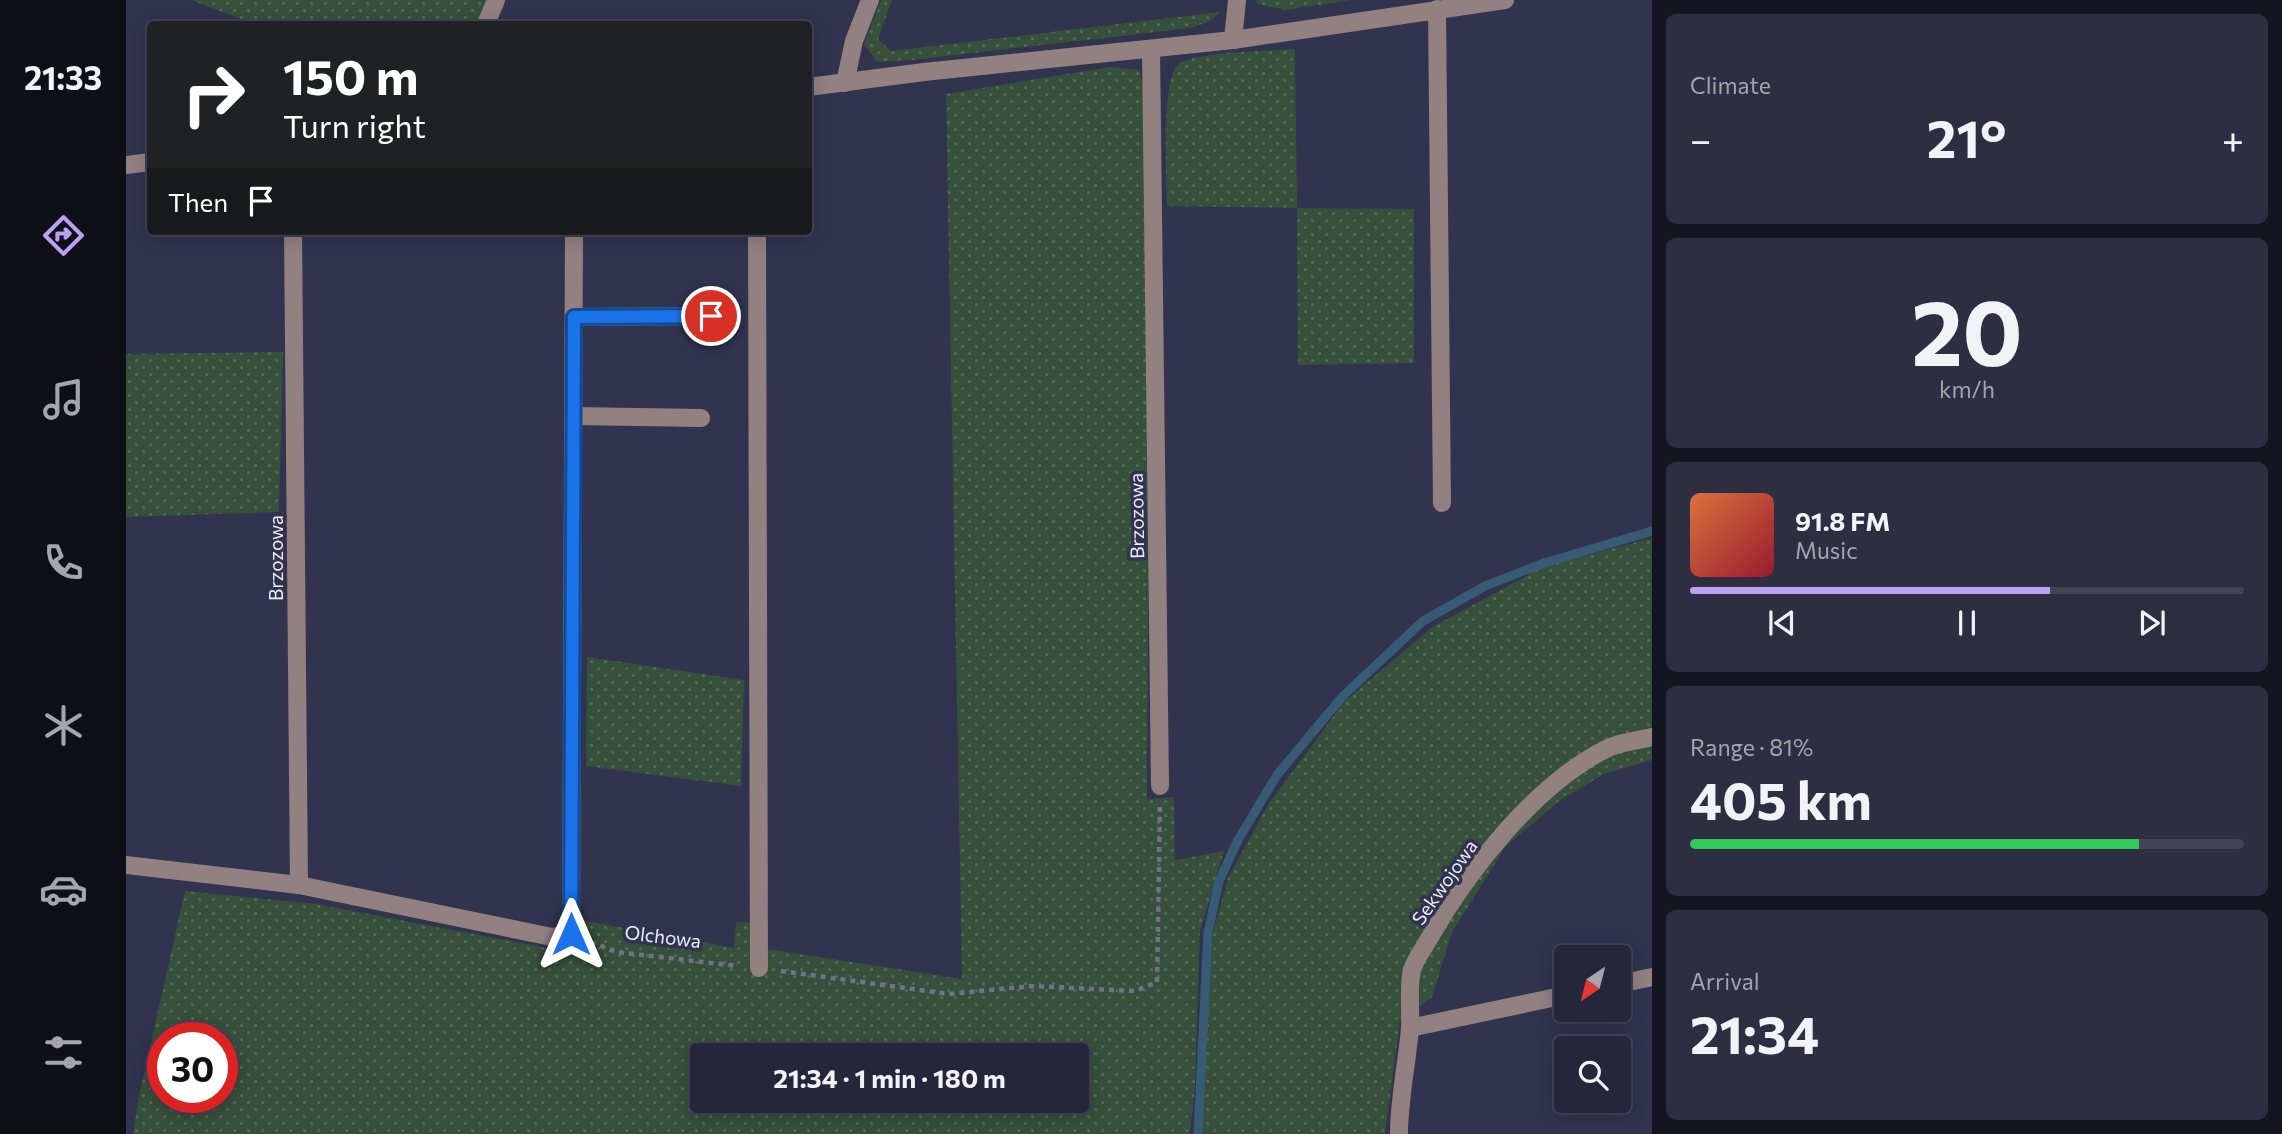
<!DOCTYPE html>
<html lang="en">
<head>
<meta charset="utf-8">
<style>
  :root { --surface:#25263b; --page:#2d2e42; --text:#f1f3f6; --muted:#a3a5af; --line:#424355; --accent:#bca0f2 }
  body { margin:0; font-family:Commissioner,sans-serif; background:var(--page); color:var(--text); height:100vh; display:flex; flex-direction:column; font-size:26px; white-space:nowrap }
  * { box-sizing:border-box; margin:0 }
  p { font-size:23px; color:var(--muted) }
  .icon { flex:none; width:38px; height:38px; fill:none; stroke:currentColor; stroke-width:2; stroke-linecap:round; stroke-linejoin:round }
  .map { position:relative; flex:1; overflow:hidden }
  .drawer { display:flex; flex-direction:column; gap:14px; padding:14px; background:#141520; width:630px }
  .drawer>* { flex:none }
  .guide { position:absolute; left:21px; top:21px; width:665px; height:214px; border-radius:7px; box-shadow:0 4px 18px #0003,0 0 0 2px var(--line); background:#202124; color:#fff; overflow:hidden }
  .needle { width:46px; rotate:215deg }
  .fabs { position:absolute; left:1428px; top:945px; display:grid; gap:14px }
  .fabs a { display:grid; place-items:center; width:77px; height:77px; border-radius:7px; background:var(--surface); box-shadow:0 4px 18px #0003,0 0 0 2px var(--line); font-size:35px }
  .speed { position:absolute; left:21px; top:1022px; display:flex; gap:14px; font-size:35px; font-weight:700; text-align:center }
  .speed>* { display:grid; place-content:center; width:91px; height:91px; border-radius:50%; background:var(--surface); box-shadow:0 4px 18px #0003,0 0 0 2px var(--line); line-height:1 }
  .speed .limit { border:10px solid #d22; background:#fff; color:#111 }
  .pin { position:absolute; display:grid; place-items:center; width:60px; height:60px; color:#fff; margin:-30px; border:4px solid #fff; border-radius:50%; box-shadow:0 2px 7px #0007 }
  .me { position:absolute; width:77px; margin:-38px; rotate:0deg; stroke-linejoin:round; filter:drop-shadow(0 0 5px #0008) }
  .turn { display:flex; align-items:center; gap:24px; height:147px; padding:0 21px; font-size:32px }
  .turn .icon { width:91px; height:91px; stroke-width:2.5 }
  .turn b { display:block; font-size:49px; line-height:60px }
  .then { display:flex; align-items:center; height:66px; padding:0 21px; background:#0003; gap:14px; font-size:26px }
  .big { font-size:52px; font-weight:700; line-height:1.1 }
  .drawer .tile { flex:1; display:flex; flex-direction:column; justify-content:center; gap:10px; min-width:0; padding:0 24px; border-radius:10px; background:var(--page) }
  .drawer .dial { align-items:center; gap:0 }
  .dial b { font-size:91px; line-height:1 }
  .song { display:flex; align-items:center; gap:21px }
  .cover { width:84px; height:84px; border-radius:10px; background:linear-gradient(135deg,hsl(20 70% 55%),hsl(350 70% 35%)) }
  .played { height:7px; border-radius:4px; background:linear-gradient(90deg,var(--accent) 65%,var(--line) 65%) }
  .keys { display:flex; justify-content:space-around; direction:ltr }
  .heat { display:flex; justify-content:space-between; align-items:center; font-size:38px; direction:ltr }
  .charge { height:10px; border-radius:5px; background:linear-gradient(90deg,#34c759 81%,var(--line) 0) }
  .trip { position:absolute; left:564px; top:1043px; width:399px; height:70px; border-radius:7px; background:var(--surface); box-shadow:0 4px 18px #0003,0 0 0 2px var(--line); font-weight:700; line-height:70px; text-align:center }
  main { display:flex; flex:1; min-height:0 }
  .tabs { display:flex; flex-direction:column; width:126px; justify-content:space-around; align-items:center; background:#0f0f18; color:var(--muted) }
  .tabs .icon { width:49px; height:49px }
  .tabs .selected { color:var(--accent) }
  .tabs b { font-size:32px; color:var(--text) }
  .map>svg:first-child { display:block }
</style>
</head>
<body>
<main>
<nav class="tabs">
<b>21:33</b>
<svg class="icon selected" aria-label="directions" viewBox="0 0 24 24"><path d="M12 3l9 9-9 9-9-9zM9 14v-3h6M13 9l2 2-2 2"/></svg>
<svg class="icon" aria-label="music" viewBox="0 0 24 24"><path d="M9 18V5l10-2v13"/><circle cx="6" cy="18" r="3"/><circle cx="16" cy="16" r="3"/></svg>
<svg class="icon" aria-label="phone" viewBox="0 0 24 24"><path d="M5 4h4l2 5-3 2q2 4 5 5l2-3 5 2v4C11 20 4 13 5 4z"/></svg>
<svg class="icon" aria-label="climate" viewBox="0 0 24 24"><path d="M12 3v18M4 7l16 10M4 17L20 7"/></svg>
<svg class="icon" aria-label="car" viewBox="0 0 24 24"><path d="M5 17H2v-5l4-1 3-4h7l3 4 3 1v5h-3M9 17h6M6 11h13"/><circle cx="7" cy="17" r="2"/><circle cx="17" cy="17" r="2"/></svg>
<svg class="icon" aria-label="filters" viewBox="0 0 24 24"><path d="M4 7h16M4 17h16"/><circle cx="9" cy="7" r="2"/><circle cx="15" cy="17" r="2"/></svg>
</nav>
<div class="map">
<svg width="1526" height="1134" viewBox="0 0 1526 1134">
  <defs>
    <pattern id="grass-dots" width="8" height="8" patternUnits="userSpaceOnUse" patternTransform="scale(1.75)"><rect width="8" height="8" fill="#36503b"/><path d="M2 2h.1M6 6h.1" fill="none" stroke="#536a58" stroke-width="1.8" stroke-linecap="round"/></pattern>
  </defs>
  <rect width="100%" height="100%" fill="#31334f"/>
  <!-- grass -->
  <g fill="url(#grass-dots)" fill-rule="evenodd">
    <polygon points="65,0 360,0 351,24 128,24"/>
    <polygon points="755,0 766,0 752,39 765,51 1094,12 1084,21 1065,28 786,60 751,62 738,44"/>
    <polygon points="1130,0 1224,0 1159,10 1131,4"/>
    <path d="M 1169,49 L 1171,208 L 1288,209 L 1288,363 L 1172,365 L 1171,208 L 1041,206 C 1041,179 1034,79 1053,64 C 1068,52 1146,51 1169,49 Z"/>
    <path d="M 984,67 L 1013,70 L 1019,93 L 1023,453 L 1021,799 L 1048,797 L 1049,860 L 1098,851 L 1074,931 L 1069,1087 L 1064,1134 L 7,1134 L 13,1096 L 59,891 L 190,904 L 421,948 L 454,952 L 455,920 L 608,948 L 610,922 L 641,924 L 641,949 L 836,979 L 820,94 ZM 37,1038 L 96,1038 L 96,1097 L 37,1097 ZM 576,1055 L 950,1055 L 950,1101 L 576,1101 Z"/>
    <polygon points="157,352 153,512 0,517 0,354"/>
    <polygon points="1526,538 1526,760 1478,774 1433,801 1380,846 1326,932 1306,997 1274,1021 1259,1134 1073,1134 1087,932 1102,878 1143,803 1219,701 1308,626 1419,566"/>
    <polygon points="461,657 618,680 615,786 460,766"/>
  </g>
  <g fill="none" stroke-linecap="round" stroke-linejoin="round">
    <!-- stream -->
    <polyline stroke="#385b75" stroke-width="9" points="1072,1134 1082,933 1093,881 1112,840 1151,775 1217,696 1297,621 1359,586 1418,563 1526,531"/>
    <!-- path -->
    <g stroke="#70728a" stroke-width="4.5" stroke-dasharray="5 5" stroke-linecap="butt">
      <polyline points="465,942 490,952 612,966"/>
      <polyline points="655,971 823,994 905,986 1009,991 1031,982 1034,807"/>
    </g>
    <!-- minor -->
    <g stroke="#938182" stroke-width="18">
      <polyline points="1311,9 1316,503"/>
      <polyline points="360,24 370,0"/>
      <polyline points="1107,40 1111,0"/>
      <polyline points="1025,50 1034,786"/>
      <polyline points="719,83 728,41 744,0"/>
      <polyline points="682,87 798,72 1107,40 1379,0"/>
      <polyline points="0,165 24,162"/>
      <polyline points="167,231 173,885"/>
      <polyline points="631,231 633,968"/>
      <polyline points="448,317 585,316"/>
      <polyline points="448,416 575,418"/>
      <polyline points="0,865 173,885 426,937 445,934 448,231"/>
      <polyline points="1493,984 1526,977"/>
      <polyline points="1284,1028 1440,995"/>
      <path d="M 1273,1134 C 1273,1099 1281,1064 1284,1028 C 1285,1011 1282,986 1286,970 C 1289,959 1299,947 1304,937 C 1343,869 1409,785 1480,749 C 1493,742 1511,741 1526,737"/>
    </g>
  </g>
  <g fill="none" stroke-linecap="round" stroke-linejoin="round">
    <!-- route casing -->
    <g stroke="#114b97" stroke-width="18">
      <polyline id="route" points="445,934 448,317 585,316"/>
    </g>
    <!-- route -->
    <use href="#route" stroke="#1a73e8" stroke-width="12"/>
  </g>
  <g text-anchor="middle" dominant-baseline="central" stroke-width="7" stroke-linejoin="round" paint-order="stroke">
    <!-- street labels -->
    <g font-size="19" fill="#eceefd" stroke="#31334f">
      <text transform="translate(1010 516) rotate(-91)">Brzozowa</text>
      <text transform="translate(149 558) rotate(-90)">Brzozowa</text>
      <text transform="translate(1318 882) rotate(-55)">Sekwojowa</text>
      <text transform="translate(537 936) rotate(7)">Olchowa</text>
    </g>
  </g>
</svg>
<div class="fabs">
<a><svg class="needle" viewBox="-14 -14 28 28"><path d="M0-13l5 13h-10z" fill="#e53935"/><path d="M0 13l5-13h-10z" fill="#a3a5af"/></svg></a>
<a><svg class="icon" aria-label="search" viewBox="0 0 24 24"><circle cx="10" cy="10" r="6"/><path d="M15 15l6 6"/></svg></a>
</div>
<div class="speed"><div class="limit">30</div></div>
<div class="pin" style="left:585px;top:316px;background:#d93025"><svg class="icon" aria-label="arrive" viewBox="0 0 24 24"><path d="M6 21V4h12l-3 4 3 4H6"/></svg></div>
<svg class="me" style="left:445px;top:934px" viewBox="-20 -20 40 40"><path d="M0-17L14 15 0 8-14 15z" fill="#1a73e8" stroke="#fff" stroke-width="4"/></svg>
<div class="trip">21:34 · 1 min · 180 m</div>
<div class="guide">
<div class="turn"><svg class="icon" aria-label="right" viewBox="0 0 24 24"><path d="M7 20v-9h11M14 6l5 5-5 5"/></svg><div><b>150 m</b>Turn right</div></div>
<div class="then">Then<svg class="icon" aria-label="arrive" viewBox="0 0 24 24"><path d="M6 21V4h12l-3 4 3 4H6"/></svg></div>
</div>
</div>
<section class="drawer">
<div class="tile"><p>Climate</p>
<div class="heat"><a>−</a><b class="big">21°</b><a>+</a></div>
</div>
<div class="tile dial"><b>20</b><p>km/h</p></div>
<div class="tile">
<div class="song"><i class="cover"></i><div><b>91.8 FM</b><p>Music</p></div></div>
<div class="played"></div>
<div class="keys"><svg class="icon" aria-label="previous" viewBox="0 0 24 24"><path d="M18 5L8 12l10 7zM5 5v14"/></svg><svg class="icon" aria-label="pause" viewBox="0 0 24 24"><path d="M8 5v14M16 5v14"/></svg><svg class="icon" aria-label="next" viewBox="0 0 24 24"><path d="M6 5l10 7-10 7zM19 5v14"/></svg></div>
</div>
<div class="tile"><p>Range · 81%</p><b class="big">405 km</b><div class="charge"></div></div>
<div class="tile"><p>Arrival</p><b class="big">21:34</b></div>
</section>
</main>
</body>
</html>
